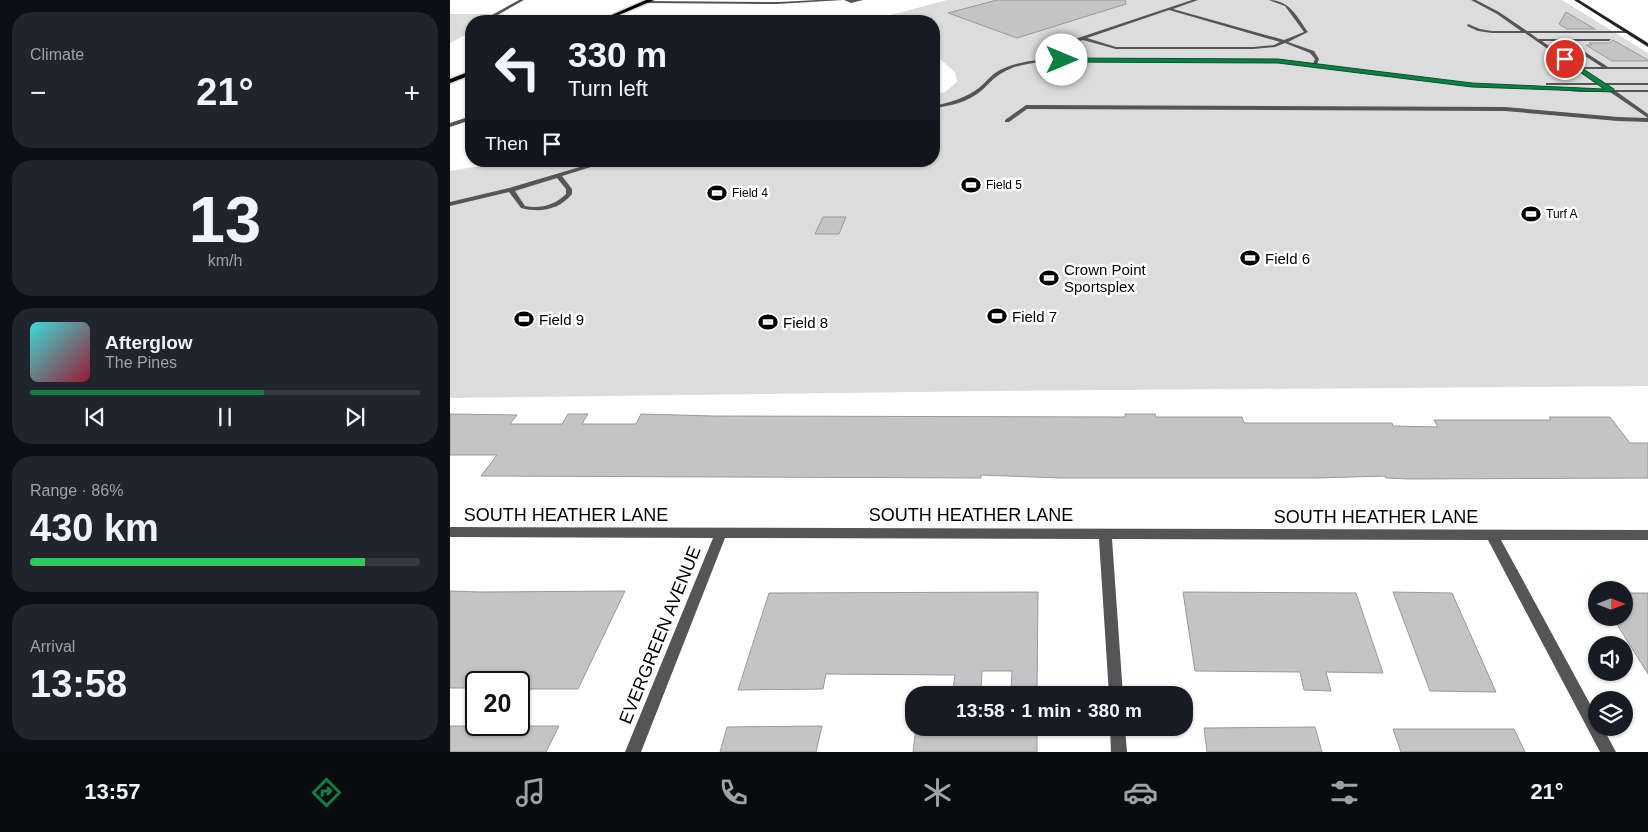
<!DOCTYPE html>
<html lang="en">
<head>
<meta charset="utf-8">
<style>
  :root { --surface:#171b24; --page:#20242c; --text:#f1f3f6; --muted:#9ea1a6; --line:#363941; --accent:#0b8043 }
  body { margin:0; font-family:Arial,sans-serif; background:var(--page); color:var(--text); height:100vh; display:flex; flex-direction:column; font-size:19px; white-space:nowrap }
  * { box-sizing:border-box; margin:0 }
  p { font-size:16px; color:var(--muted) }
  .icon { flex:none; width:28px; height:28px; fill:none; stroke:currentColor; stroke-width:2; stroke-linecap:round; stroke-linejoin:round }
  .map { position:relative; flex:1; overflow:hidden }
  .side { display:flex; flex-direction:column; gap:12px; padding:12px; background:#0d0f14; width:450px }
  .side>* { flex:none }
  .banner { position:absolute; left:15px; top:15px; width:475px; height:152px; border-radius:20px; box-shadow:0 1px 4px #0004; background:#171b24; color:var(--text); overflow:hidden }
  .needle { width:32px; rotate:90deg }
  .tools { position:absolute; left:1138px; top:581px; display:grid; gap:10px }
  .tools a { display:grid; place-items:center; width:45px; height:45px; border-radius:50%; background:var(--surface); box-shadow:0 1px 4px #0004; font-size:25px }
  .speed { position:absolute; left:15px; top:671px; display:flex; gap:10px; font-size:25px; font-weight:700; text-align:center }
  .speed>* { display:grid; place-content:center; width:65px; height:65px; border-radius:50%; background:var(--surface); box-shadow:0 1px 4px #0004; line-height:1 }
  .speed .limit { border:2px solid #111; border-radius:8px; background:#fff; color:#111 }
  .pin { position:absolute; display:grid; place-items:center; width:42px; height:42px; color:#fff; margin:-21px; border:2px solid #fff; border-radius:50%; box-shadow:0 1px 5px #0007 }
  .me { position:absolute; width:55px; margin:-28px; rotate:90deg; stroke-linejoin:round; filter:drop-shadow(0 0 4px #0008) }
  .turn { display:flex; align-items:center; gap:18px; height:105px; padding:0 20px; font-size:22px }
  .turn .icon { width:65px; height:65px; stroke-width:2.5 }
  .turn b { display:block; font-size:35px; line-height:42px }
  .then { display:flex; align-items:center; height:48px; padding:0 20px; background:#0003; gap:10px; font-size:19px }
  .big { font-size:38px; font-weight:800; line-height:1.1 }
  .side .widget { flex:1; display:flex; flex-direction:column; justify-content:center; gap:8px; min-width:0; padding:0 18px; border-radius:20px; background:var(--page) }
  .side .dial { align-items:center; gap:0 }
  .dial b { font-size:65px; line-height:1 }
  .song { display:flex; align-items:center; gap:15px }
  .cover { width:60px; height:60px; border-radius:8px; background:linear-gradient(135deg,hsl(180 70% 55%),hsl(350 70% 35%)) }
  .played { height:5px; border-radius:2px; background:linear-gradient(90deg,var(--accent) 60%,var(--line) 60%) }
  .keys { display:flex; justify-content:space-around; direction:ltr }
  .heat { display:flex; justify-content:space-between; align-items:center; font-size:28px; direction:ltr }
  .charge { height:8px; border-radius:4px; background:linear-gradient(90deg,#34c759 86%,var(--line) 0) }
  .trip { position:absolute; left:455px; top:686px; width:288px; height:50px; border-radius:20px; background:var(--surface); box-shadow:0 1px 4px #0004; font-weight:800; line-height:50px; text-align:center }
  .dock { display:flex; height:80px; justify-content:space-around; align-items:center; background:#090b0e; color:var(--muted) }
  .dock .icon { width:35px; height:35px }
  .dock .selected { color:var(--accent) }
  .dock b { font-size:22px; color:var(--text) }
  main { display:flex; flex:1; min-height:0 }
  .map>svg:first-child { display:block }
</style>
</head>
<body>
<main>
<section class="side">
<div class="widget"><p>Climate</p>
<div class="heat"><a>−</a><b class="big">21°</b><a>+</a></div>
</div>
<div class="widget dial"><b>13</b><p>km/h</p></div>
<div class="widget">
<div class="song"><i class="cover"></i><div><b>Afterglow</b><p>The Pines</p></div></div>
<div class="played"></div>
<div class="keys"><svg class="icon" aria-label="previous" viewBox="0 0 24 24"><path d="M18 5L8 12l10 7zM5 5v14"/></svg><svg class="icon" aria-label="pause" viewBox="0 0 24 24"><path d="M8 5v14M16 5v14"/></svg><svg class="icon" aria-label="next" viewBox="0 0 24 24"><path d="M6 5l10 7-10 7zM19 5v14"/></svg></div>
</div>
<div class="widget"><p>Range · 86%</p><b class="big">430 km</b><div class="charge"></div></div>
<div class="widget"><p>Arrival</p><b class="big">13:58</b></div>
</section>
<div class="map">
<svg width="1198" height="752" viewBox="0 0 1198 752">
  <rect width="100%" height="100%" fill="#fff"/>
  <!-- green -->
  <g fill="#dcdcdc">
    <polygon points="497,0 1112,0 1198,53 1198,386 544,391 0,398 0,171 58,161 484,161 484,94 495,92 507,82 505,72 484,54 484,21 443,21 437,16"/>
    <polygon points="0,14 55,14 41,21 21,21 21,32 0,43"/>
  </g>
  <!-- building -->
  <g fill="#c4c4c4" stroke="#999">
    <polygon points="547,0 675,0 676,4 567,38 498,13"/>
    <polygon points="1116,12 1145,29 1117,29 1109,24"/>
    <polygon points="1163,40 1198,60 1198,61 1162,61 1136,45 1142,45 1139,43 1159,43"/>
    <polygon points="373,217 396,217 389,234 365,234"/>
    <polygon points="0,414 67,415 60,424 112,424 118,414 138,414 132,424 186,424 191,414 263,416 675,417 675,414 705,414 706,417 792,417 794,423 942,423 943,426 988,427 984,420 1101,420 1099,417 1160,417 1180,443 1198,443 1198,478 960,479 936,478 935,476 867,478 610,478 531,475 531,478 31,476 47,455 0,455"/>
    <polygon points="0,591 31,592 175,591 128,689 69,689 69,682 25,682 21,688 0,688"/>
    <polygon points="588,592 587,691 561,691 562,671 532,671 531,689 503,689 505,675 376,674 373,689 288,690 319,593"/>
    <polygon points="733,592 906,593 933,673 876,672 881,691 854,690 850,672 745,671"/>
    <polygon points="943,592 1002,593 1046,692 980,691"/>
    <polygon points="1174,593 1198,593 1198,674 1163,618 1174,618"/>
    <polygon points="0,726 109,726 96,752 0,752"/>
    <polygon points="372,726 366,752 270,752 277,727"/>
    <polygon points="865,727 872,752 757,752 754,728"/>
    <polygon points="466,728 587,728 587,752 463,752"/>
    <polygon points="943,729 1064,729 1075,752 951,752"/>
  </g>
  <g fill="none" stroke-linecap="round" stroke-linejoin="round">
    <!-- primary casing -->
    <g stroke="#dbdbdb" stroke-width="3">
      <g id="primary">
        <polygon points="196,0 204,0 155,21 148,21"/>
        <polygon points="21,71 21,75 0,83 0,79"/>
      </g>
    </g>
    <!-- lane -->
    <g fill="#555" fill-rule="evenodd">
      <polygon points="367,0 393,0 328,4 198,3 196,2 198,1 328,2"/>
      <polygon points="394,0 413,0 401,3"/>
      <path d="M 742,0 L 748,0 L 723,9 L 834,40 L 854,32 L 835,6 L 819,0 C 840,0 847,17 858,32 L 838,42 L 864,51 L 869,59 L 867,64 L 1031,85 L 1088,86 L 1130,90 L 1156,90 L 1150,85 L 1096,85 L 1096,83 L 1146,83 L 1075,33 L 1042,33 L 1028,31 L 1017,26 L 1018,24 L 1030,29 L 1042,31 L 1071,31 L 1047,14 L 1021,0 L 1026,0 L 1049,12 L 1077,31 L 1179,31 L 1178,33 L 1080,33 L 1088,39 L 1161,39 L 1159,41 L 1118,41 L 1158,67 L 1198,67 L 1198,69 L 1133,69 L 1152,83 L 1198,83 L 1198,85 L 1157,85 L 1163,90 L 1198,90 L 1198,92 L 1167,92 L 1198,114 L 1198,118 L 1160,92 L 1130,92 L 1088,88 L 1031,87 L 828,62 L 613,61 C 593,62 570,62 552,73 C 544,77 538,85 531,91 C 518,102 500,106 484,108 L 484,106 C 500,102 517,98 530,87 C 537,81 542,74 550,70 C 569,61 590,59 611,59 L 610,48 L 613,43 ZM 719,10 L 830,42 L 824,45 L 803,47 L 666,47 L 637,38 ZM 633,40 L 666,49 L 803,49 L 825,47 L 835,43 L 860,53 L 865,59 L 863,64 L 828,60 L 615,59 L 614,48 L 617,45 ZM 1092,41 L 1112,41 L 1152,67 L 1129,67 Z"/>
      <polygon points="576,105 1055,107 1168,117 1198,118 1198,122 1168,121 1055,111 577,109 559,122 555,122 555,120"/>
      <polygon points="21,116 21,120 0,127 0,123"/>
      <path d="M 150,161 L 160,161 L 112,176 L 122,189 L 122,194 C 109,210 90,213 71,208 L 59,192 L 0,206 L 0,202 L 59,188 ZM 107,178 L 116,189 L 116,194 C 105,205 90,209 75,206 L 65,191 Z"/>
    </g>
    <!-- street -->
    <g fill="#555" fill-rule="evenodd">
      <polygon points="69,0 74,0 37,21 33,20"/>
      <polygon points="0,527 1198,530 1198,540 1051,540 1146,715 1146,728 1153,728 1166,752 1150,752 1038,540 662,539 673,695 659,695 649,539 275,538 191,752 175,752 263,538 0,537"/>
      <polygon points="660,728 675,728 677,752 661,752"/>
    </g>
    <!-- secondary -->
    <polygon fill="#222" fill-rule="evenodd" points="1124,0 1129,0 1198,43 1198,47"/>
    <!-- primary -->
    <use href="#primary" fill="#000" fill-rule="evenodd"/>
  </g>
  <!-- route -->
  <polygon fill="#0b8043" stroke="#07532c" points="1115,57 1164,89 1164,92 1022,87 828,63 612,62 610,60 612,58 828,59 1022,83 1154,89 1113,60"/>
  <!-- icons -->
  <defs>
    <g id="stadium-bare" transform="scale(1.5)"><path d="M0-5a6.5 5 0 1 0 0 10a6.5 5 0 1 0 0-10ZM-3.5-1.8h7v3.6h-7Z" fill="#000" stroke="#fff" stroke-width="2.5" paint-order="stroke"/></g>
  </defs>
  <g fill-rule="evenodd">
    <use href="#stadium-bare" x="521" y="185"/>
    <use href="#stadium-bare" x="267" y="193"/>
    <use href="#stadium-bare" x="1081" y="214"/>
    <use href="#stadium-bare" x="800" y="258"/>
    <use href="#stadium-bare" x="599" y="278"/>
    <use href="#stadium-bare" x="547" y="316"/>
    <use href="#stadium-bare" x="74" y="319"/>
    <use href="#stadium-bare" x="318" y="322"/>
  </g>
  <g text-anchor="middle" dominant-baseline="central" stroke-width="5" stroke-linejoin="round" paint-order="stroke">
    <!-- far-poi labels -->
    <g font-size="12" fill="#000" stroke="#fff" text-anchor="start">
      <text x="536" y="185">Field 5</text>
      <text x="282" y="193">Field 4</text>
      <text x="1096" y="214">Turf A</text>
    </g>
    <!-- poi labels -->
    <g font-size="15" fill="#000" stroke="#fff" text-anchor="start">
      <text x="815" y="258">Field 6</text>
      <text x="614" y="269">Crown Point<tspan x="614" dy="17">Sportsplex</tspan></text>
      <text x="562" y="316">Field 7</text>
      <text x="89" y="319">Field 9</text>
      <text x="333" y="322">Field 8</text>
    </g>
    <!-- near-street labels -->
    <g font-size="18" fill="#000" stroke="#fff">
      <text x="116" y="515">SOUTH HEATHER LANE</text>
      <text x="521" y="515">SOUTH HEATHER LANE</text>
      <text x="926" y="517">SOUTH HEATHER LANE</text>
      <text transform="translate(210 635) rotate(-68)">EVERGREEN AVENUE</text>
    </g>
  </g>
</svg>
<div class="tools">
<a><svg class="needle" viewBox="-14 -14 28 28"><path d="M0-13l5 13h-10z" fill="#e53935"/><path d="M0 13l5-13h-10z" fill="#9ea1a6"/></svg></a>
<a><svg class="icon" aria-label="sound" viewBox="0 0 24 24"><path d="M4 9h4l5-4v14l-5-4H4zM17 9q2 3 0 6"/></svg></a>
<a><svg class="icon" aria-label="layers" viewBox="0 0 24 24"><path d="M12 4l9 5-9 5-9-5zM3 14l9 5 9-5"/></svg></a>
</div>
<div class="speed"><div class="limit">20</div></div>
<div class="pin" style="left:1115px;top:59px;background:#d93025"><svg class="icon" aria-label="arrive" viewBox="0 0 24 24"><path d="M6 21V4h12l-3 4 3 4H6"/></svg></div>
<svg class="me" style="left:612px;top:60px" viewBox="-20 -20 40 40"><circle r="19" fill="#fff"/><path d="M0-13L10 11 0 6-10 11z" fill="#0b8043"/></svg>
<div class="trip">13:58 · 1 min · 380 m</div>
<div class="banner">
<div class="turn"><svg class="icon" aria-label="left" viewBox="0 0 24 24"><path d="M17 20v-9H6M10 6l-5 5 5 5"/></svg><div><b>330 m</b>Turn left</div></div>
<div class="then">Then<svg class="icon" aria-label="arrive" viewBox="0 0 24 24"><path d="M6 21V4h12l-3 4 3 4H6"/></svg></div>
</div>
</div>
</main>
<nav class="dock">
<b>13:57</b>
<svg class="icon selected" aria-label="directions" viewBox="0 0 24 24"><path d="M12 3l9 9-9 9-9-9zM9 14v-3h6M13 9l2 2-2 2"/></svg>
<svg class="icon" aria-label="music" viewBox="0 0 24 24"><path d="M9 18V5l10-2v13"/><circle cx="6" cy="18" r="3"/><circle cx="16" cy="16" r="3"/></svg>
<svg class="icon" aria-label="phone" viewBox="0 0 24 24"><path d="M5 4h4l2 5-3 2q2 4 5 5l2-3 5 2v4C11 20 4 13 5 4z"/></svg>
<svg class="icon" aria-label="climate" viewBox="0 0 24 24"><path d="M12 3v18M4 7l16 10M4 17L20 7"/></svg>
<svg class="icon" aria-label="car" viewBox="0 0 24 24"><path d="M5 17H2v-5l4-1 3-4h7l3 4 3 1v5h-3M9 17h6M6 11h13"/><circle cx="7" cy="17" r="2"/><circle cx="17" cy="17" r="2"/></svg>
<svg class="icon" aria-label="filters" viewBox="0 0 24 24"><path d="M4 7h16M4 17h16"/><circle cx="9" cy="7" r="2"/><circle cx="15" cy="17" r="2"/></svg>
<b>21°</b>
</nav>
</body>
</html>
